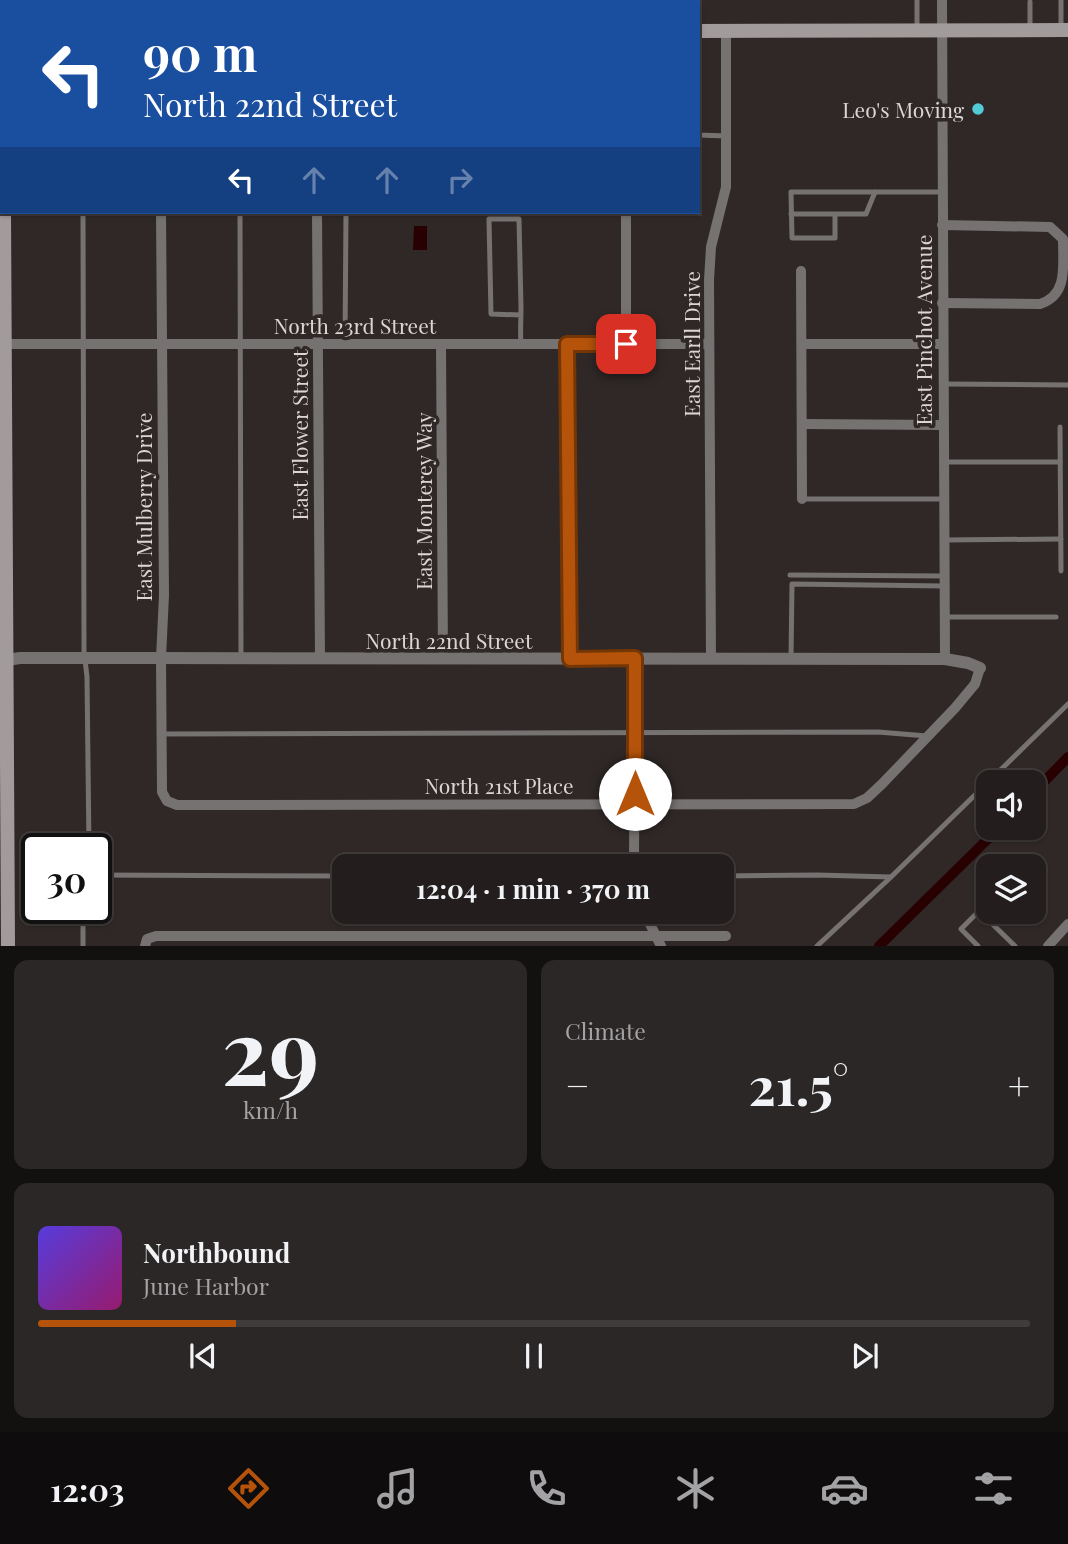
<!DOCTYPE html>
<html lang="en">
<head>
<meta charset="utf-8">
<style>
  :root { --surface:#231e1d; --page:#2b2726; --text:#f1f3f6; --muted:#a3a2a4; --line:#403c3b; --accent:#b45309 }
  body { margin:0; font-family:"Playfair Display",serif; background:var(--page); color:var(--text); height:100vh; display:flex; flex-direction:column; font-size:26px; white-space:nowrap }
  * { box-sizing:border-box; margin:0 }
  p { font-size:23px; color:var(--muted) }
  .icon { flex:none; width:38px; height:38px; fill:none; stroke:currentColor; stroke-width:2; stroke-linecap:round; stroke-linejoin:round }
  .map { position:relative; height:946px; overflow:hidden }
  .side { display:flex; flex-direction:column; gap:14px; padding:14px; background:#131010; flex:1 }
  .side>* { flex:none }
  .hud { position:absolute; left:0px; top:0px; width:700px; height:214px; box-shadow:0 2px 5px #0004,0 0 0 2px var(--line); background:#1a4fa0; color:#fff; overflow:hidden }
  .buttons { position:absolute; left:976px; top:770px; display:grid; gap:14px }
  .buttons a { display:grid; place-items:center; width:70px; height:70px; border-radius:14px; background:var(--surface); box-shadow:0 2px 5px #0004,0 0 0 2px var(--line); font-size:35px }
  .speed { position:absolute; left:21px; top:833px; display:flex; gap:14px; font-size:35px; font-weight:700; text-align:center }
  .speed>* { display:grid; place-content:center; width:91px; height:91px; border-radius:50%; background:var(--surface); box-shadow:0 2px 5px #0004,0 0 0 2px var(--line); line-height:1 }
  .speed .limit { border:4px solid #111; border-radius:10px; background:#fff; color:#111 }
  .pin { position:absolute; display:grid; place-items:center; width:60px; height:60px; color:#fff; margin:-30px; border-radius:14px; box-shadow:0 4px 10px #0006 }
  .me { position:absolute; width:77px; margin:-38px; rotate:0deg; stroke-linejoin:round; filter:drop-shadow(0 0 5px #0008) }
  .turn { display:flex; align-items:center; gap:24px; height:147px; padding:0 28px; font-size:32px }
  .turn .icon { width:91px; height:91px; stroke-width:2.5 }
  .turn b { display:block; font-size:49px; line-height:60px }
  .lanes { display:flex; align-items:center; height:66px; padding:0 28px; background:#0003; justify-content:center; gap:35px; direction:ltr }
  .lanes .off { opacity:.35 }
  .big { font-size:52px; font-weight:700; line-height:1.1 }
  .side .tile { flex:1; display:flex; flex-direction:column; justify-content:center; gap:10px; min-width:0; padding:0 24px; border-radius:14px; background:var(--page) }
  .side .dial { align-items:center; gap:0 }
  .dial b { font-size:91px; line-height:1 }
  .song { display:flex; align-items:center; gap:21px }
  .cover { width:84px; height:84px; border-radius:10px; background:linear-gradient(135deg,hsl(250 70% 55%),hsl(320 70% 35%)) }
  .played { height:7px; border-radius:4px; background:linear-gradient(90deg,var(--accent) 20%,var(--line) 20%) }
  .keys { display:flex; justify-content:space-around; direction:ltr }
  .heat { display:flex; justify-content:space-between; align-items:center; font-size:38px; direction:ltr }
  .side .tiles { flex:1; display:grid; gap:14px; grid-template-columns:1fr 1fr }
  .tile:last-child { grid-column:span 2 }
  .trip { position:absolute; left:332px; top:854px; width:402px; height:70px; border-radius:14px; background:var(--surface); box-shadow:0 2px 5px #0004,0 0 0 2px var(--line); font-weight:700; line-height:70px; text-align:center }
  .menu { display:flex; height:112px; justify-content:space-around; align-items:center; background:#0e0c0c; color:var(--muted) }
  .menu .icon { width:49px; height:49px }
  .menu .selected { color:var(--accent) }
  .menu b { font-size:32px; color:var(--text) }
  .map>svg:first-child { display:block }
</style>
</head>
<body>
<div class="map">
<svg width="1068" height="946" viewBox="0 0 1068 946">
  <rect width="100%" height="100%" fill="#2f2827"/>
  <!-- water -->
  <polygon fill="#280002" points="414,226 427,226 427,250 413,250"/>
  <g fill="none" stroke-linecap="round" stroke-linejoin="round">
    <!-- canal -->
    <g stroke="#280002" stroke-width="10">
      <polyline points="1034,792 1068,757"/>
      <polyline points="879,946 999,828"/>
    </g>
    <!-- service -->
    <g stroke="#767272" stroke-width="5">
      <polyline points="254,0 260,0"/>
      <polyline points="269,0 270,2"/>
      <polyline points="917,0 917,30"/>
      <polyline points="1030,27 1030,2"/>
      <polyline points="1061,30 1061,1"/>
      <polyline points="0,110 2,110"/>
      <polyline points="698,135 727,136"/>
      <polyline points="83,212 84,651 87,677 89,849"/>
      <polyline points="240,212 241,657"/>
      <polyline points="791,214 866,214 875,192"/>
      <polyline points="835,215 835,238 792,238 791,192 942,192"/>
      <polyline points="345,344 346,212"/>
      <path d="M 521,344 C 520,332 521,320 521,307 L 519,219 L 489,219 L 491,314 L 521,315"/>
      <polyline points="943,384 1068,385"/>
      <polyline points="1060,427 1061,571"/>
      <polyline points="943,462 1060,462"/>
      <polyline points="802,499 944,499"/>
      <polyline points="944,540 1061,539"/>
      <polyline points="790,575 944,576"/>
      <polyline points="944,617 1056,617"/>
      <polyline points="791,659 792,584 944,586"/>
      <polyline points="161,734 878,732 927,736"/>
      <polyline points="96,875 345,876"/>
      <polyline points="723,876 817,875 891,877"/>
      <polyline points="83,946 83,908"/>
      <polyline points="817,946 891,877 1068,704"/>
      <polyline points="978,946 961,929 979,911 1015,946"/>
    </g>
    <!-- minor -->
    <g stroke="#767272" stroke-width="10">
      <polyline points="314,0 314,2"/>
      <polyline points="471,0 471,2"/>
      <polyline points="628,0 628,2"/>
      <polyline points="942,0 945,659"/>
      <polyline points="161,212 164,595 161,658 162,792 167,801 177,805 854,804 867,798 882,784 955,708 975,684 980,668"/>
      <polyline points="317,212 320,659"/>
      <path d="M 942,225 L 1050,227 L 1063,239 C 1063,267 1068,295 1040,304 L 942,303"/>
      <polyline points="801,271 802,499"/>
      <polyline points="0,344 709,344"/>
      <polyline points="441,344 443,659"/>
      <polyline points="567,344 570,659"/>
      <polyline points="626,344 626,212"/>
      <polyline points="802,344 942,344"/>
      <polyline points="802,424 943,425"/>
      <polyline points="711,659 709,280 711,247 726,187 726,31"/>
      <polyline points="634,866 635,658"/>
      <polyline points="644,912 661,946"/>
      <polyline points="145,946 147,939 156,936 726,936"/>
      <polyline points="1048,946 1068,924"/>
    </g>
    <!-- tertiary -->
    <polyline stroke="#767272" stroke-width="12" points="0,661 20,658 150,658 945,659 968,663 980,668"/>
    <!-- secondary -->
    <g stroke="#a29b9b" stroke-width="14">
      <polyline points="2,0 2,2"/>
      <polyline points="0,31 2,31"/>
      <polyline points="698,31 1068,30"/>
      <polyline points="4,212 8,946"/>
    </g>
  </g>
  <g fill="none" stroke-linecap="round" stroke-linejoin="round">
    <!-- route casing -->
    <g stroke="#753606" stroke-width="18">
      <polyline id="route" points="626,344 567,344 570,659 635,658 635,794"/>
    </g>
    <!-- route -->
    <use href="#route" stroke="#b45309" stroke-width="12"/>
  </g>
  <!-- markers -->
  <circle fill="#52cbd7" stroke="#2f2827" stroke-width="2.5" cx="978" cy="109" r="7"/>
  <g text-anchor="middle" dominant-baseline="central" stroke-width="7" stroke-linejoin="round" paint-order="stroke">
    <!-- poi labels -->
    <g font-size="21" fill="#dbd6d6" stroke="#2f2827" text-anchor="end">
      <text x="964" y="109">Leo's Moving</text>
    </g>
    <!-- street labels -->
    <g font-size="21" fill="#dbd6d6" stroke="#2f2827">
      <text x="355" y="325">North 23rd Street</text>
      <text transform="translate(923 330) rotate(-90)">East Pinchot Avenue</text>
      <text transform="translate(691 344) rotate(-90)">East Earll Drive</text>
      <text transform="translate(299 435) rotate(-90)">East Flower Street</text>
      <text transform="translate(423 501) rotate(-90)">East Monterey Way</text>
      <text transform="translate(143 507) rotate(-90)">East Mulberry Drive</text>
      <text x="449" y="640">North 22nd Street</text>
      <text x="499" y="785">North 21st Place</text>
    </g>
  </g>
</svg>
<div class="buttons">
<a><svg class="icon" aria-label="sound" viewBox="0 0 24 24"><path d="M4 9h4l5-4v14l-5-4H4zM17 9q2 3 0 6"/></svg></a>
<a><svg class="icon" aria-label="layers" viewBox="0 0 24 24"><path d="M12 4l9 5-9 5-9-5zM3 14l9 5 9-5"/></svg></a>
</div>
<div class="speed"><div class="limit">30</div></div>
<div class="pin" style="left:626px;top:344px;background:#d93025"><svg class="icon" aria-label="arrive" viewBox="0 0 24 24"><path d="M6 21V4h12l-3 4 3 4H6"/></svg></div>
<svg class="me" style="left:635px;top:794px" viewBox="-20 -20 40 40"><circle r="19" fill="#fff"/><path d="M0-13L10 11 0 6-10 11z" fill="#b45309"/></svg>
<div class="trip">12:04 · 1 min · 370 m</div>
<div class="hud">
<div class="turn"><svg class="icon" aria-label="left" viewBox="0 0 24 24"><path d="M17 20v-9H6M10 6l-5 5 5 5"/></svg><div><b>90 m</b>North 22nd Street</div></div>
<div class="lanes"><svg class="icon" aria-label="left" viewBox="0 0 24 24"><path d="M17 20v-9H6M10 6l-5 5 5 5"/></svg><svg class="icon off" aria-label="ahead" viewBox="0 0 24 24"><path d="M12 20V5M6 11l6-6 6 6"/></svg><svg class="icon off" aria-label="ahead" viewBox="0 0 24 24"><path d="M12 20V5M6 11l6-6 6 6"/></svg><svg class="icon off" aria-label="right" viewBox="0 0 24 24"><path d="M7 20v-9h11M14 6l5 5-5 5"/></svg></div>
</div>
</div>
<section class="side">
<div class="tiles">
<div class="tile dial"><b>29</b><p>km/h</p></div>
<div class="tile"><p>Climate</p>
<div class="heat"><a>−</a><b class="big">21.5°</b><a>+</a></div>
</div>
<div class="tile">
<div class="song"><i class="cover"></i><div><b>Northbound</b><p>June Harbor</p></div></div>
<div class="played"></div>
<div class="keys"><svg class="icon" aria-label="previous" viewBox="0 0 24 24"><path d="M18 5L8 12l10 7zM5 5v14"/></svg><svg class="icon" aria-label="pause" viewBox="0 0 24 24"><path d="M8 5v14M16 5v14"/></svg><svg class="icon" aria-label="next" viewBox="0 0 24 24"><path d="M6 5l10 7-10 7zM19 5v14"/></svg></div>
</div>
</div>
</section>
<nav class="menu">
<b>12:03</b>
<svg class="icon selected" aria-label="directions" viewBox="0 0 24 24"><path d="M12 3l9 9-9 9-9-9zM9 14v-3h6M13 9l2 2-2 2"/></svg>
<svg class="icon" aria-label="music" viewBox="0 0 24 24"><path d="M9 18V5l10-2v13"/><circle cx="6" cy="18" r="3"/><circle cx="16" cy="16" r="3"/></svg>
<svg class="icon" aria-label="phone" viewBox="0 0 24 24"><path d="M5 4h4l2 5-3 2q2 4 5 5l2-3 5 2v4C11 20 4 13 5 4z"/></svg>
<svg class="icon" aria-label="climate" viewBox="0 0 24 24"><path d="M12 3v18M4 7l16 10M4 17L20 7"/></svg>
<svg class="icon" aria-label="car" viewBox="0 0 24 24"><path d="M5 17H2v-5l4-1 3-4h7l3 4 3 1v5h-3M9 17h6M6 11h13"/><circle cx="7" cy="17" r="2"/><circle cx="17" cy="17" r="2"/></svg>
<svg class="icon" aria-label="filters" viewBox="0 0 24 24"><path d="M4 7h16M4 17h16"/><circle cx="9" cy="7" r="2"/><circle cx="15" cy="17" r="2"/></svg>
</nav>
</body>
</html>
